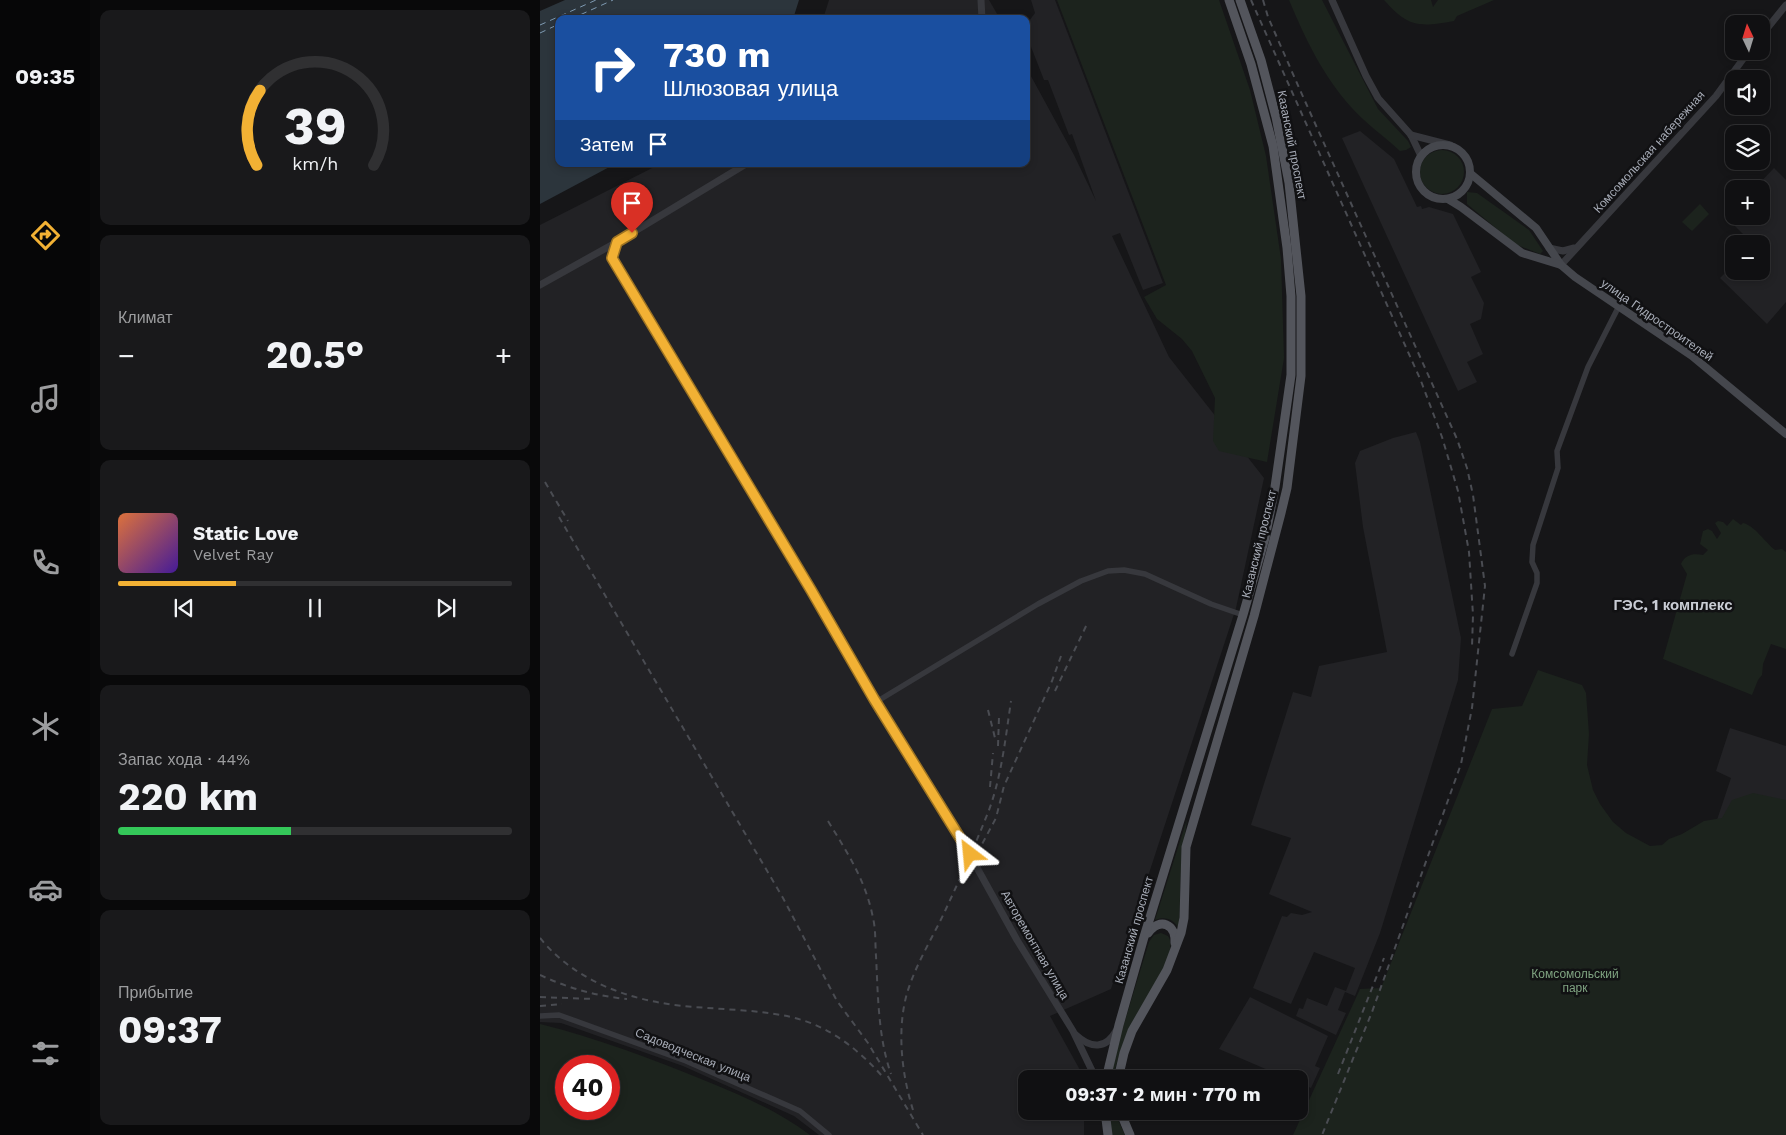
<!DOCTYPE html>
<html lang="ru">
<head>
<meta charset="utf-8">
<style>
  :root { --surface:#101012; --page:#19191b; --text:#f1f3f6; --muted:#9c9d9f; --line:#303032; --accent:#f2b134 }
  body { margin:0; font-family:"Work Sans",sans-serif; background:var(--page); color:var(--text); height:100vh; display:flex; flex-direction:column; font-size:19px; white-space:nowrap }
  * { box-sizing:border-box; margin:0 }
  p { font-size:16px; color:var(--muted) }
  .icon { flex:none; width:28px; height:28px; fill:none; stroke:currentColor; stroke-width:2; stroke-linecap:round; stroke-linejoin:round }
  .map { position:relative; flex:1; overflow:hidden }
  .sheet { display:flex; flex-direction:column; gap:10px; padding:10px; background:#09090a; width:450px }
  .sheet>* { flex:none }
  .top-card { position:absolute; left:15px; top:15px; width:475px; height:152px; border-radius:10px; box-shadow:0 2px 8px #0003,0 0 0 1px var(--line); background:#1a4fa0; color:#fff; overflow:hidden }
  .needle { width:32px; rotate:356deg }
  .controls { position:absolute; left:1185px; top:15px; display:grid; gap:10px }
  .controls a { display:grid; place-items:center; width:45px; height:45px; border-radius:10px; background:var(--surface); box-shadow:0 2px 8px #0003,0 0 0 1px var(--line); font-size:25px }
  .speed { position:absolute; left:15px; top:1055px; display:flex; gap:10px; font-size:25px; font-weight:700; text-align:center }
  .speed>* { display:grid; place-content:center; width:65px; height:65px; border-radius:50%; background:var(--surface); box-shadow:0 2px 8px #0003,0 0 0 1px var(--line); line-height:1 }
  .speed .limit { border:8px solid #d22; background:#fff; color:#111 }
  .pin { position:absolute; display:grid; place-items:center; width:42px; height:42px; color:#fff; margin:-51px -21px; border-radius:50% 50% 50% 0; rotate:-45deg; box-shadow:0 0 5px #0007 }
  .pin .icon { rotate:45deg }
  .me { position:absolute; width:55px; margin:-28px; rotate:331deg; stroke-linejoin:round; filter:drop-shadow(0 0 4px #0008) }
  .turn { display:flex; align-items:center; gap:18px; height:105px; padding:0 25px; font-size:22px }
  .turn .icon { width:65px; height:65px; stroke-width:2.5 }
  .turn b { display:block; font-size:35px; line-height:42px }
  .then { display:flex; align-items:center; height:48px; padding:0 25px; background:#0003; gap:10px; font-size:19px }
  .big { font-size:38px; font-weight:700; line-height:1.1 }
  .sheet .widget { flex:1; display:flex; flex-direction:column; justify-content:center; gap:8px; min-width:0; padding:0 18px; border-radius:10px; background:var(--page) }
  .sheet .dial { align-items:center; gap:0 }
  .dial svg { height:130px; overflow:visible; fill:none; stroke:var(--line); stroke-width:7; stroke-linecap:round; text-anchor:middle }
  .dial text { fill:var(--text); stroke:none }
  .song { display:flex; align-items:center; gap:15px }
  .cover { width:60px; height:60px; border-radius:8px; background:linear-gradient(135deg,hsl(20 70% 55%),hsl(260 70% 35%)) }
  .played { height:5px; border-radius:2px; background:linear-gradient(90deg,var(--accent) 30%,var(--line) 30%) }
  .keys { display:flex; justify-content:space-around; direction:ltr }
  .heat { display:flex; justify-content:space-between; align-items:center; font-size:28px; direction:ltr }
  .charge { height:8px; border-radius:4px; background:linear-gradient(90deg,#34c759 44%,var(--line) 0) }
  .trip { position:absolute; left:478px; top:1070px; width:290px; height:50px; border-radius:10px; background:var(--surface); box-shadow:0 2px 8px #0003,0 0 0 1px var(--line); font-weight:700; line-height:50px; text-align:center }
  main { display:flex; flex:1; min-height:0 }
  .menu { display:flex; flex-direction:column; width:90px; justify-content:space-around; align-items:center; background:#060607; color:var(--muted) }
  .menu .icon { width:35px; height:35px }
  .menu .on { color:var(--accent) }
  .menu b { font-size:22px; color:var(--text) }
  .map>svg:first-child { display:block }
</style>
</head>
<body>
<main>
<nav class="menu">
<b>09:35</b>
<svg class="icon on" aria-label="directions" viewBox="0 0 24 24"><path d="M12 3l9 9-9 9-9-9zM9 14v-3h6M13 9l2 2-2 2"/></svg>
<svg class="icon" aria-label="music" viewBox="0 0 24 24"><path d="M9 18V5l10-2v13"/><circle cx="6" cy="18" r="3"/><circle cx="16" cy="16" r="3"/></svg>
<svg class="icon" aria-label="phone" viewBox="0 0 24 24"><path d="M5 4h4l2 5-3 2q2 4 5 5l2-3 5 2v4C11 20 4 13 5 4z"/></svg>
<svg class="icon" aria-label="climate" viewBox="0 0 24 24"><path d="M12 3v18M4 7l16 10M4 17L20 7"/></svg>
<svg class="icon" aria-label="car" viewBox="0 0 24 24"><path d="M5 17H2v-5l4-1 3-4h7l3 4 3 1v5h-3M9 17h6M6 11h13"/><circle cx="7" cy="17" r="2"/><circle cx="17" cy="17" r="2"/></svg>
<svg class="icon" aria-label="filters" viewBox="0 0 24 24"><path d="M4 7h16M4 17h16"/><circle cx="9" cy="7" r="2"/><circle cx="15" cy="17" r="2"/></svg>
</nav>
<section class="sheet">
<div class="widget dial"><svg viewBox="0 0 100 80">
<path d="M14 69A42 42 0 1 1 86 69"/>
<path d="M14 69A42 42 0 0 1 16 23" stroke="#f2b134"/>
<text x="50" y="56" font-size="32" font-weight="700">39</text>
<text x="50" y="72" font-size="11">km/h</text>
</svg></div>
<div class="widget"><p>Климат</p>
<div class="heat"><a>−</a><b class="big">20.5°</b><a>+</a></div>
</div>
<div class="widget">
<div class="song"><i class="cover"></i><div><b>Static Love</b><p>Velvet Ray</p></div></div>
<div class="played"></div>
<div class="keys"><svg class="icon" aria-label="previous" viewBox="0 0 24 24"><path d="M18 5L8 12l10 7zM5 5v14"/></svg><svg class="icon" aria-label="pause" viewBox="0 0 24 24"><path d="M8 5v14M16 5v14"/></svg><svg class="icon" aria-label="next" viewBox="0 0 24 24"><path d="M6 5l10 7-10 7zM19 5v14"/></svg></div>
</div>
<div class="widget"><p>Запас хода · 44%</p><b class="big">220 km</b><div class="charge"></div></div>
<div class="widget"><p>Прибытие</p><b class="big">09:37</b></div>
</section>
<div class="map">
<svg width="1246" height="1135" viewBox="0 0 1246 1135">
  <rect width="100%" height="100%" fill="#161618"/>
  <!-- built -->
  <g fill="#222225">
    <polygon points="289,0 449,0 460,19 283,19"/>
    <polygon points="491,0 515,0 623,283 603,290 580,233 572,236 629,357 724,478 696,608 571,989 510,1016 545,1079 486,1079 486,1111 544,1111 544,1135 279,1135 254,1116 143,1066 21,1023 0,1022 0,225 120,164 486,164 486,67 534,155 556,201 532,134 529,135 508,80 504,80 486,34 486,25 495,13"/>
    <polygon points="820,131 854,159 877,207 881,206 882,209 889,207 913,214 941,272 931,277 944,303 941,319 930,324 943,354 927,362 937,382 918,391 802,138"/>
    <polygon points="1234,168 1246,180 1246,302 1227,324 1180,278 1194,264 1194,271 1221,271 1221,244 1209,244 1209,240 1187,218 1194,211 1194,216 1221,216 1221,189 1214,189"/>
    <polygon points="876,432 880,442 921,638 918,680 840,933 815,996 805,992 798,1010 806,1013 796,1035 756,1016 759,1008 763,1009 767,998 787,1006 795,987 806,991 815,968 774,952 751,1004 713,988 742,916 747,917 751,913 762,915 772,912 729,894 751,838 711,825 753,692 771,697 779,666 847,652 823,527 815,463 820,451 853,438"/>
    <polygon points="1190,728 1246,746 1246,854 1174,829 1191,778 1176,771"/>
    <polygon points="710,997 788,1036 775,1066 780,1068 771,1088 759,1083 759,1079 749,1079 679,1049"/>
  </g>
  <!-- green -->
  <g fill="#1c231d" fill-rule="evenodd">
    <polygon points="517,0 679,0 710,90 726,156 741,259 744,358 727,462 679,451 673,441 675,398 652,351 642,339 617,319 604,297 626,285"/>
    <path d="M 749,0 L 782,0 L 838,109 L 868,141 L 871,147 L 866,150 L 860,151 C 844,136 825,123 811,107 C 783,76 765,38 749,0 Z"/>
    <path d="M 844,0 L 891,0 L 893,7 L 898,0 L 954,0 L 917,16 L 914,21 C 879,27 869,28 844,0 Z"/>
    <circle cx="902" cy="172" r="22"/>
    <polygon points="927,192 937,193 989,230 1003,251 1000,254 975,244 927,204"/>
    <polygon points="1160,204 1169,214 1152,231 1142,222"/>
    <path d="M 1193,519 L 1201,525 L 1203,523 C 1214,525 1226,543 1235,550 L 1242,549 L 1246,552 L 1246,649 L 1231,644 L 1223,664 L 1222,675 L 1218,680 L 1212,695 L 1123,659 L 1147,574 L 1141,564 C 1145,554 1154,553 1163,555 L 1168,550 L 1160,544 L 1163,531 L 1168,529 L 1172,531 L 1177,539 L 1181,533 L 1175,523 L 1178,521 L 1183,522 L 1187,526 Z"/>
    <polygon points="998,670 1042,685 1046,693 1049,734 1047,765 1053,790 1060,804 1073,822 1086,833 1110,846 1122,845 1129,839 1142,834 1164,821 1182,818 1192,800 1213,793 1246,800 1246,1135 753,1135 820,989 841,988 952,709 982,706"/>
    <path d="M 647,819 L 641,867 L 639,929 C 634,919 625,916 615,920 Z"/>
    <path d="M 621,933 L 628,936 C 641,954 600,1005 592,1023 C 583,1040 577,1060 573,1079 L 570,1079 L 580,1037 L 609,942 L 614,935 Z"/>
    <path d="M 0,1024 C 57,1038 112,1059 166,1081 C 204,1097 237,1110 270,1135 L 0,1135 ZM 26,1066 L 69,1066 L 69,1109 L 26,1109 Z"/>
    <polygon points="568,1111 574,1111 585,1135 571,1135"/>
  </g>
  <!-- water -->
  <polygon fill="#2c353c" points="25,0 259,0 253,19 19,19 19,164 75,164 0,204 0,11"/>
  <g fill="none" stroke-linecap="round" stroke-linejoin="round">
    <!-- ferry -->
    <g stroke="#7f9bb3" stroke-width="1" stroke-dasharray="6 5" stroke-linecap="butt">
      <polyline points="31,19 73,0"/>
      <polyline points="0,25 56,0"/>
      <polyline points="0,33 19,24"/>
    </g>
    <!-- minor -->
    <g stroke="#37383d" stroke-width="5.5">
      <polyline points="972,654 997,583 997,573 992,562 993,545 1018,468 1017,451 1048,367 1079,306"/>
      <polyline points="336,702 498,604 541,581 568,571 584,570 605,574 671,604 703,615"/>
      <polyline points="0,1016 19,1015 146,1061 260,1111 289,1135"/>
    </g>
    <!-- tertiary -->
    <g stroke="#37383d" stroke-width="7">
      <polyline points="441,0 442,19"/>
      <polyline points="792,0 826,76 838,98 871,135 881,156"/>
      <polyline points="1221,36 1246,5"/>
      <polyline points="871,135 910,145"/>
      <polyline points="1009,248 1023,251 1034,248"/>
      <polyline points="72,258 271,590 334,699 415,828 477,940 533,1031 556,1079"/>
      <polyline points="72,258 77,242"/>
      <polyline points="1021,265 1176,96 1209,51"/>
      <polyline points="0,285 77,242 206,164"/>
      <path d="M 536,1035 C 551,1049 566,1049 576,1031"/>
    </g>
    <!-- secondary -->
    <g stroke="#45474d" stroke-width="8">
      <circle cx="903" cy="172" r="27"/>
      <polyline points="931,174 996,228 1021,265 1035,277 1152,356 1246,434"/>
      <polyline points="908,199 921,207 982,253 1021,265"/>
    </g>
    <!-- primary -->
    <g stroke="#53555c" stroke-width="9">
      <path d="M 608,933 C 620,917 636,924 635,943"/>
      <polyline points="566,1079 579,1025 604,937 703,615 725,538 735,487 751,375 751,296 747,248 733,146 711,64 689,0"/>
      <polyline points="578,1079 584,1053 592,1031 627,970 641,933 644,918 646,847 714,616 741,513 747,488 761,376 761,296 749,183 736,117 721,60 700,0"/>
      <polyline points="565,1111 568,1135"/>
      <polyline points="580,1111 590,1135"/>
    </g>
    <!-- rail -->
    <g stroke="#4a4c52" stroke-width="2" stroke-dasharray="6 5" stroke-linecap="butt">
      <polyline points="711,0 881,381 902,437 918,491 929,552 933,615 932,647"/>
      <polyline points="723,0 728,17 760,90 917,439 927,468 933,495 945,586 932,708 921,764 832,1012 782,1135"/>
      <polyline points="5,482 28,521"/>
      <polyline points="19,517 243,898 297,1001 328,1043 383,1135"/>
      <polyline points="515,691 548,622"/>
      <polyline points="448,710 455,738"/>
      <polyline points="458,746 459,717"/>
      <polyline points="450,787 453,753"/>
      <path d="M 288,821 C 307,852 326,881 333,918 C 336,930 335,944 336,956 C 338,995 338,1037 351,1074"/>
      <polyline points="432,863 456,818 464,786 512,681 521,656"/>
      <path d="M 0,938 C 30,975 75,995 122,1003 C 167,1011 223,1007 265,1021 C 286,1028 304,1040 320,1054 C 328,1061 335,1068 342,1076"/>
      <path d="M 0,975 C 28,988 56,996 87,999"/>
      <polyline points="0,997 54,999"/>
      <polyline points="0,1006 22,1004"/>
      <polyline points="798,1074 844,958"/>
      <path d="M 373,1110 C 362,1075 357,1033 366,997 C 374,967 392,939 405,911 C 419,881 433,850 445,820 C 461,783 465,741 471,701"/>
    </g>
  </g>
  <g fill="none" stroke-linecap="round" stroke-linejoin="round">
    <!-- route casing -->
    <g stroke="#9d7322" stroke-width="12">
      <polyline id="route" points="92,233 77,242 72,258 271,590 334,699 430,854"/>
    </g>
    <!-- route -->
    <use href="#route" stroke="#f2b134" stroke-width="9"/>
  </g>
  <g text-anchor="middle" dominant-baseline="central" stroke-width="5" stroke-linejoin="round" paint-order="stroke">
    <!-- street labels -->
    <g font-size="12" fill="#a8adb8" stroke="#111113">
      <text transform="translate(752 145) rotate(79)">Казанский проспект</text>
      <text transform="translate(1109 152) rotate(-48)">Комсомольская набережная</text>
      <text transform="translate(1117 320) rotate(35)">улица Гидростроителей</text>
      <text transform="translate(719 544) rotate(-76)">Казанский проспект</text>
      <text transform="translate(594 930) rotate(-74)">Казанский проспект</text>
      <text transform="translate(495 945) rotate(60)">Авторемонтная улица</text>
      <text transform="translate(153 1055) rotate(22)">Садоводческая улица</text>
    </g>
    <!-- park labels -->
    <g font-size="12" fill="#7fa381" stroke="#111113">
      <text x="1035" y="974">Комсомольский<tspan x="1035" dy="14">парк</tspan></text>
    </g>
    <!-- quarter labels -->
    <g font-size="15" font-weight="bold" fill="#c9ccd4" stroke="#111113">
      <text x="1133" y="605">ГЭС, 1 комплекс</text>
    </g>
  </g>
</svg>
<div class="controls">
<a><svg class="needle" viewBox="-14 -14 28 28"><path d="M0-13l5 13h-10z" fill="#e53935"/><path d="M0 13l5-13h-10z" fill="#9c9d9f"/></svg></a>
<a><svg class="icon" aria-label="sound" viewBox="0 0 24 24"><path d="M4 9h4l5-4v14l-5-4H4zM17 9q2 3 0 6"/></svg></a>
<a><svg class="icon" aria-label="layers" viewBox="0 0 24 24"><path d="M12 4l9 5-9 5-9-5zM3 14l9 5 9-5"/></svg></a>
<a>+</a>
<a>−</a>
</div>
<div class="speed"><div class="limit">40</div></div>
<div class="pin" style="left:92px;top:233px;background:#d93025"><svg class="icon" aria-label="arrive" viewBox="0 0 24 24"><path d="M6 21V4h12l-3 4 3 4H6"/></svg></div>
<svg class="me" style="left:430px;top:854px" viewBox="-20 -20 40 40"><path d="M0-17L14 15 0 8-14 15z" fill="#f2b134" stroke="#fff" stroke-width="4"/></svg>
<div class="trip">09:37 · 2 мин · 770 m</div>
<div class="top-card">
<div class="turn"><svg class="icon" aria-label="right" viewBox="0 0 24 24"><path d="M7 20v-9h11M14 6l5 5-5 5"/></svg><div><b>730 m</b>Шлюзовая улица</div></div>
<div class="then">Затем<svg class="icon" aria-label="arrive" viewBox="0 0 24 24"><path d="M6 21V4h12l-3 4 3 4H6"/></svg></div>
</div>
</div>
</main>
</body>
</html>
